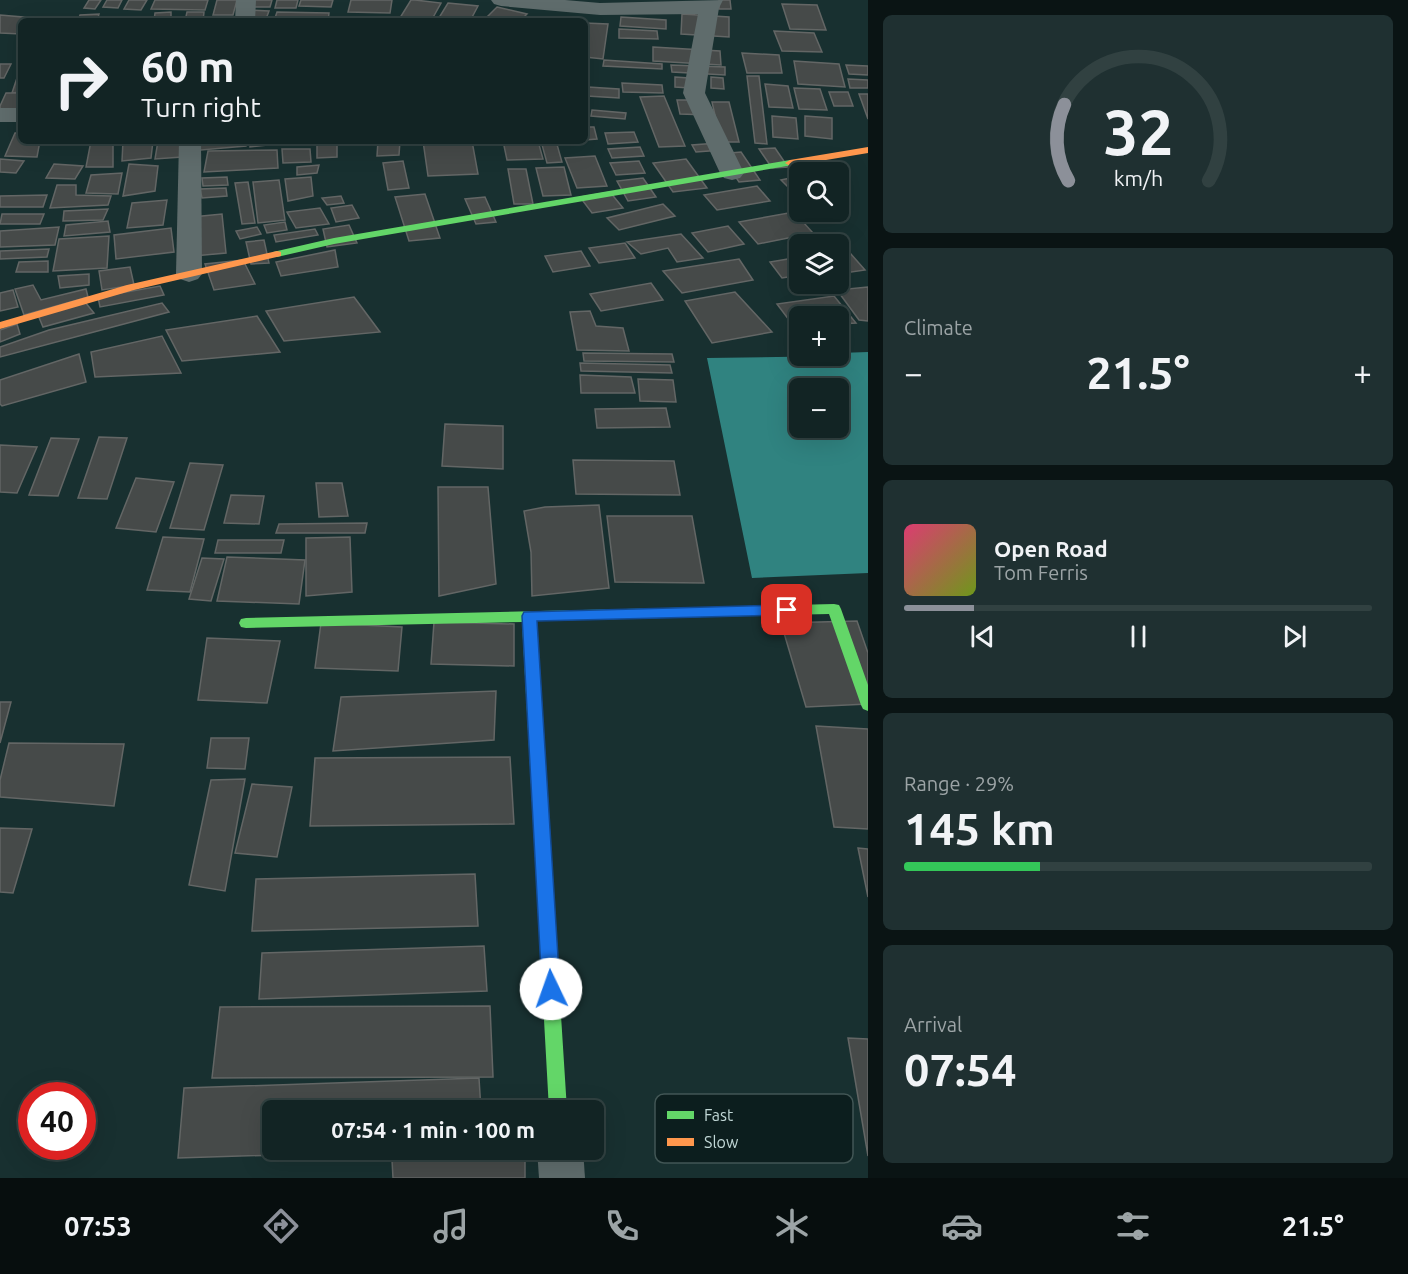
<!DOCTYPE html>
<html lang="en">
<head>
<meta charset="utf-8">
<style>
  :root { --surface:#122424; --page:#1f3031; --text:#f1f3f6; --muted:#9ca4a6; --line:#314141; --accent:#8c9099 }
  body { margin:0; font-family:Ubuntu,sans-serif; background:var(--page); color:var(--text); height:100vh; display:flex; flex-direction:column; font-size:22px; white-space:nowrap }
  * { box-sizing:border-box; margin:0 }
  p { font-size:20px; color:var(--muted) }
  .icon { flex:none; width:33px; height:33px; fill:none; stroke:currentColor; stroke-width:2; stroke-linecap:round; stroke-linejoin:round }
  .map { position:relative; flex:1; overflow:hidden }
  .details { display:flex; flex-direction:column; gap:15px; padding:15px; background:#0a1414; width:540px }
  .details>* { flex:none }
  .top-card { position:absolute; left:18px; top:18px; width:570px; height:126px; border-radius:9px; box-shadow:0 6px 24px #0002,0 0 0 2px var(--line); background:#122424; color:var(--text); overflow:hidden }
  .fabs { position:absolute; left:789px; top:162px; display:grid; gap:12px }
  .fabs a { display:grid; place-items:center; width:60px; height:60px; border-radius:9px; background:var(--surface); box-shadow:0 6px 24px #0002,0 0 0 2px var(--line); font-size:30px }
  .speed { position:absolute; left:18px; top:1082px; display:flex; gap:12px; font-size:30px; font-weight:700; text-align:center }
  .speed>* { display:grid; place-content:center; width:78px; height:78px; border-radius:50%; background:var(--surface); box-shadow:0 6px 24px #0002,0 0 0 2px var(--line); line-height:1 }
  .speed .limit { border:9px solid #d22; background:#fff; color:#111 }
  .pin { position:absolute; display:grid; place-items:center; width:51px; height:51px; color:#fff; margin:-26px; border-radius:12px; box-shadow:0 3px 9px #0006 }
  .me { position:absolute; width:66px; margin:-33px; rotate:357deg; stroke-linejoin:round; filter:drop-shadow(0 0 4px #0008) }
  .turn { display:flex; align-items:center; gap:21px; height:126px; padding:0 24px; font-size:27px }
  .turn .icon { width:78px; height:78px; stroke-width:2.5 }
  .turn b { display:block; font-size:42px; line-height:51px }
  .big { font-size:45px; font-weight:700; line-height:1.1 }
  .details .tile { flex:1; display:flex; flex-direction:column; justify-content:center; gap:9px; min-width:0; padding:0 21px; border-radius:9px; background:var(--page) }
  .details .dial { align-items:center; gap:0 }
  .dial svg { height:156px; overflow:visible; fill:none; stroke:var(--line); stroke-width:7; stroke-linecap:round; text-anchor:middle }
  .dial text { fill:var(--text); stroke:none }
  .song { display:flex; align-items:center; gap:18px }
  .cover { width:72px; height:72px; border-radius:9px; background:linear-gradient(135deg,hsl(340 70% 55%),hsl(80 70% 35%)) }
  .played { height:6px; border-radius:3px; background:linear-gradient(90deg,var(--accent) 15%,var(--line) 15%) }
  .keys { display:flex; justify-content:space-around; direction:ltr }
  .heat { display:flex; justify-content:space-between; align-items:center; font-size:33px; direction:ltr }
  .charge { height:9px; border-radius:4px; background:linear-gradient(90deg,#34c759 29%,var(--line) 0) }
  .trip { position:absolute; left:262px; top:1100px; width:342px; height:60px; border-radius:9px; background:var(--surface); box-shadow:0 6px 24px #0002,0 0 0 2px var(--line); font-weight:700; line-height:60px; text-align:center }
  .tabs { display:flex; height:96px; justify-content:space-around; align-items:center; background:#070e0e; color:var(--muted) }
  .tabs .icon { width:42px; height:42px }
  .tabs .active { color:var(--accent) }
  .tabs b { font-size:27px; color:var(--text) }
  main { display:flex; flex:1; min-height:0 }
  .map>svg:first-child { display:block }
</style>
</head>
<body>
<main>
<div class="map">
<svg width="868" height="1178" viewBox="0 0 868 1178">
  <rect width="100%" height="100%" fill="#183030"/>
  <!-- water -->
  <path fill="#308380" fill-rule="evenodd" d="M 868,352 L 868,573 L 752,578 L 707,358 L 838,356 L 839,353 ZM 800,388 L 838,388 L 838,428 L 800,428 Z"/>
  <!-- building -->
  <g fill="#464a49" stroke="#636665" stroke-width="1.5">
    <polygon points="89,0 101,0 95,9 84,8"/>
    <polygon points="107,0 122,0 118,8 103,7"/>
    <polygon points="129,0 147,0 141,10 124,9"/>
    <polygon points="155,0 208,0 205,10 151,9"/>
    <polygon points="217,0 237,0 233,15 213,15"/>
    <polygon points="251,0 272,0 270,7 248,7"/>
    <polygon points="277,0 298,0 296,8 275,8"/>
    <polygon points="301,0 333,0 331,7 299,6"/>
    <polygon points="351,0 392,0 390,13 348,12"/>
    <polygon points="411,0 415,0 441,3 431,21 398,21"/>
    <polygon points="719,0 730,0 731,9 719,9"/>
    <polygon points="448,3 478,6 470,21 437,21"/>
    <polygon points="782,4 817,5 826,30 790,29"/>
    <polygon points="497,7 527,14 520,21 483,21"/>
    <polygon points="249,10 269,11 266,19 246,19"/>
    <polygon points="171,12 171,21 154,21 155,13"/>
    <polygon points="187,12 204,12 203,21 185,21"/>
    <polygon points="277,12 329,13 328,21 274,21"/>
    <polygon points="99,14 97,21 78,21 80,15"/>
    <polygon points="682,14 729,17 729,37 681,34"/>
    <polygon points="0,15 34,18 32,21 21,21 21,34 0,33"/>
    <polygon points="349,17 395,19 394,21 348,21"/>
    <polygon points="621,17 666,20 666,29 620,26"/>
    <polygon points="585,23 608,24 603,59 585,57"/>
    <polygon points="619,29 657,31 658,39 619,38"/>
    <polygon points="774,31 814,33 822,52 782,51"/>
    <polygon points="653,47 720,51 721,65 653,61"/>
    <polygon points="742,53 779,55 782,73 747,73"/>
    <polygon points="604,60 662,64 662,69 603,66"/>
    <polygon points="794,61 839,64 845,87 798,84"/>
    <polygon points="0,64 11,64 4,78 0,78"/>
    <polygon points="671,65 725,67 725,75 672,72"/>
    <polygon points="846,65 868,66 868,75 849,74"/>
    <polygon points="18,75 21,75 21,92 12,93"/>
    <polygon points="747,76 759,76 767,144 755,143"/>
    <polygon points="675,77 689,78 689,88 675,87"/>
    <polygon points="711,77 723,78 724,89 711,88"/>
    <polygon points="848,79 868,80 868,88 850,88"/>
    <polygon points="622,83 662,85 663,93 623,92"/>
    <polygon points="765,84 788,86 793,108 769,107"/>
    <polygon points="588,87 619,89 619,98 587,96"/>
    <polygon points="794,88 820,89 827,110 799,109"/>
    <polygon points="829,92 848,92 853,106 834,106"/>
    <polygon points="6,93 21,93 21,112 0,112 0,106"/>
    <polygon points="859,94 868,94 868,119"/>
    <polygon points="664,96 685,146 659,147 640,97"/>
    <polygon points="677,100 704,100 708,115 680,114"/>
    <polygon points="712,102 729,102 739,142 721,142"/>
    <polygon points="592,110 626,113 625,119 591,116"/>
    <polygon points="772,116 796,118 798,139 773,137"/>
    <polygon points="805,116 832,118 832,139 805,136"/>
    <polygon points="585,127 594,127 597,139 585,140"/>
    <polygon points="634,132 638,142 608,144 605,133"/>
    <polygon points="15,133 21,133 21,141 40,141 37,157 5,156"/>
    <polygon points="91,141 113,141 113,167 86,167"/>
    <polygon points="123,141 153,141 151,158 122,161"/>
    <polygon points="158,141 184,141 182,157 155,159"/>
    <polygon points="192,141 247,141 246,146 190,151"/>
    <polygon points="250,141 305,141 250,147"/>
    <polygon points="378,141 400,141 399,155 377,156"/>
    <polygon points="423,141 472,141 478,174 428,176"/>
    <polygon points="503,141 538,141 543,159 507,160"/>
    <polygon points="541,141 556,141 562,162 547,163"/>
    <polygon points="337,142 337,157 317,158 317,143"/>
    <polygon points="718,143 722,150 696,152 692,145"/>
    <polygon points="640,147 644,156 612,158 608,149"/>
    <polygon points="775,148 788,167 772,168 759,149"/>
    <polygon points="282,149 310,149 311,162 283,163"/>
    <polygon points="277,150 278,168 204,172 208,151"/>
    <polygon points="741,152 760,180 739,182 720,154"/>
    <polygon points="595,156 607,186 577,188 565,158"/>
    <polygon points="0,159 24,161 16,173 0,172"/>
    <polygon points="686,159 707,188 673,192 653,163"/>
    <polygon points="403,161 409,188 388,190 383,163"/>
    <polygon points="639,161 645,173 616,175 610,163"/>
    <polygon points="54,164 83,166 75,179 46,178"/>
    <polygon points="129,164 158,166 155,191 123,196"/>
    <polygon points="319,165 317,173 297,175 297,167"/>
    <polygon points="564,167 571,195 543,196 536,168"/>
    <polygon points="508,169 526,169 533,204 514,204"/>
    <polygon points="122,173 118,194 86,193 91,175"/>
    <polygon points="800,176 800,192 794,193 781,180"/>
    <polygon points="227,177 228,185 203,186 202,178"/>
    <polygon points="311,177 313,196 288,201 285,179"/>
    <polygon points="643,178 656,197 628,201 617,181"/>
    <polygon points="279,180 285,220 258,223 253,182"/>
    <polygon points="248,182 255,223 242,224 235,183"/>
    <polygon points="57,185 76,185 76,195 111,196 108,205 50,208"/>
    <polygon points="757,186 770,201 717,210 704,195"/>
    <polygon points="226,188 227,196 202,198 200,189"/>
    <polygon points="610,192 623,208 592,213 580,197"/>
    <polygon points="425,194 440,238 409,241 395,197"/>
    <polygon points="47,195 43,207 0,207 0,196"/>
    <polygon points="341,196 344,203 327,205 322,198"/>
    <polygon points="485,197 496,222 476,224 465,199"/>
    <polygon points="167,200 163,225 127,228 132,203"/>
    <polygon points="663,204 675,216 619,230 607,218"/>
    <polygon points="352,205 359,218 336,222 331,208"/>
    <polygon points="320,208 329,224 296,228 287,212"/>
    <polygon points="108,209 103,220 63,221 64,211"/>
    <polygon points="794,212 813,233 758,244 739,222"/>
    <polygon points="2,214 44,214 40,224 0,224"/>
    <polygon points="222,214 226,253 194,256 192,217"/>
    <polygon points="108,221 110,232 64,236 66,225"/>
    <polygon points="285,222 287,230 267,233 264,225"/>
    <polygon points="349,225 357,243 327,247 323,229"/>
    <polygon points="728,226 744,244 708,252 692,233"/>
    <polygon points="59,227 55,245 0,247 0,231"/>
    <polygon points="257,227 261,234 240,239 236,231"/>
    <polygon points="171,228 174,252 116,259 114,235"/>
    <polygon points="315,229 318,235 276,242 274,235"/>
    <polygon points="681,234 703,258 677,262 668,248 641,254 627,242"/>
    <polygon points="109,236 107,268 53,271 59,239"/>
    <polygon points="264,240 269,263 251,264 246,242"/>
    <polygon points="625,243 635,258 599,263 589,248"/>
    <polygon points="843,245 865,270 838,274 838,246"/>
    <polygon points="49,249 47,257 0,259 0,251"/>
    <polygon points="335,250 338,267 281,276 276,262"/>
    <polygon points="581,251 590,266 553,272 545,256"/>
    <polygon points="800,257 800,275 782,278 770,262"/>
    <polygon points="739,259 753,280 682,293 663,271"/>
    <polygon points="243,260 255,284 214,290 205,264"/>
    <polygon points="48,261 48,272 16,272 19,262"/>
    <polygon points="130,267 134,285 102,290 99,271"/>
    <polygon points="89,274 89,285 60,288 58,276"/>
    <polygon points="651,283 663,300 601,311 590,294"/>
    <polygon points="33,285 41,300 86,289 88,297 24,315 15,289"/>
    <polygon points="160,286 164,295 100,307 98,297"/>
    <polygon points="868,287 868,321 859,320 837,290"/>
    <polygon points="13,290 18,307 0,311 0,293"/>
    <polygon points="735,292 772,332 712,343 685,301"/>
    <polygon points="834,296 856,323 838,324 838,316 800,316 800,327 795,328 777,304"/>
    <polygon points="354,297 380,332 284,341 266,311"/>
    <polygon points="85,302 94,313 43,327 38,315"/>
    <polygon points="162,303 169,312 0,357 0,347 49,330"/>
    <polygon points="590,311 596,326 623,328 629,351 577,350 570,312"/>
    <polygon points="257,316 280,352 182,361 166,330"/>
    <polygon points="17,324 20,334 0,342 0,330"/>
    <polygon points="162,336 181,373 95,377 91,352"/>
    <polygon points="583,353 672,354 674,362 584,361"/>
    <polygon points="79,354 86,382 2,406 0,404 0,380"/>
    <polygon points="580,363 670,365 672,373 581,371"/>
    <polygon points="580,375 631,377 635,393 581,393"/>
    <polygon points="638,379 673,380 676,402 640,401"/>
    <polygon points="666,408 670,427 597,428 595,409"/>
    <polygon points="445,424 503,426 503,469 442,466"/>
    <polygon points="99,437 127,438 107,499 78,498"/>
    <polygon points="51,438 79,439 58,496 29,495"/>
    <polygon points="0,445 37,447 17,493 0,492"/>
    <polygon points="573,460 674,461 680,495 576,494"/>
    <polygon points="190,463 223,465 204,530 170,528"/>
    <polygon points="136,478 174,482 156,532 116,528"/>
    <polygon points="316,483 342,483 348,516 319,517"/>
    <polygon points="438,487 488,487 496,584 439,596"/>
    <polygon points="231,495 264,496 259,524 224,523"/>
    <polygon points="599,505 609,588 532,596 531,552 524,511 545,507"/>
    <polygon points="607,516 692,516 704,583 615,582"/>
    <polygon points="367,523 365,533 276,533 279,524"/>
    <polygon points="163,537 204,539 190,592 147,590"/>
    <polygon points="350,537 352,592 306,596 306,538"/>
    <polygon points="218,540 284,540 281,553 215,553"/>
    <polygon points="227,557 305,560 299,604 217,601"/>
    <polygon points="202,558 224,559 211,601 189,599"/>
    <polygon points="857,621 868,653 868,704 806,707 781,623"/>
    <polygon points="434,622 514,624 514,666 431,664"/>
    <polygon points="321,623 402,627 398,671 315,668"/>
    <polygon points="207,638 280,641 267,703 198,700"/>
    <polygon points="496,691 494,740 333,751 341,697"/>
    <polygon points="0,702 11,702 0,743"/>
    <polygon points="816,726 868,729 868,829 834,827"/>
    <polygon points="211,738 249,738 245,769 207,768"/>
    <polygon points="9,743 124,744 114,806 0,797 0,780"/>
    <polygon points="510,757 514,824 310,826 315,758"/>
    <polygon points="245,779 225,891 189,885 211,780"/>
    <polygon points="252,784 292,787 277,857 235,853"/>
    <polygon points="0,828 32,829 13,893 0,892"/>
    <polygon points="858,848 868,849 868,897"/>
    <polygon points="475,874 478,926 252,931 256,879"/>
    <polygon points="484,946 487,991 259,999 262,953"/>
    <polygon points="490,1006 493,1077 212,1078 220,1007"/>
    <polygon points="848,1038 868,1039 868,1156"/>
    <polygon points="479,1078 481,1110 273,1110 273,1149 471,1149 178,1158 184,1088"/>
    <polygon points="525,1158 525,1178 393,1178 392,1160"/>
  </g>
  <g fill="none" stroke-linecap="round" stroke-linejoin="round">
    <!-- street -->
    <g fill="#5f6c6c" fill-rule="evenodd">
      <polygon points="236,0 256,0 255,21 235,21"/>
      <polygon points="491,0 565,0 600,3 723,0 719,8 705,93 744,173 740,178 732,180 724,178 720,173 683,93 698,14 600,15 501,6 494,4"/>
      <rect x="0" y="108" width="21" height="14"/>
      <polygon points="179,141 201,141 202,274 198,279 189,282 180,279 176,274"/>
      <polygon points="537,1149 583,1149 585,1178 539,1178"/>
    </g>
    <!-- fast -->
    <g fill="#63d668" fill-rule="evenodd">
      <polygon points="790,160 795,163 793,165 334,244 277,257 272,254 273,252 334,238"/>
      <polygon points="834,604 839,605 841,609 868,685 868,711 863,709 861,705 829,614 536,621 567,1110 549,1110 522,622 246,628 241,627 239,623 241,619 246,618"/>
    </g>
    <!-- slow -->
    <g fill="#ff974d" fill-rule="evenodd">
      <polygon points="868,147 868,153 790,166 785,163 790,160"/>
      <polygon points="277,251 281,252 281,256 134,290 0,329 0,322 127,285"/>
    </g>
  </g>
  <!-- route -->
  <polygon fill="#1a73e8" stroke="#114b97" stroke-width="1.5" points="787,605 794,610 787,615 537,621 560,989 557,995 551,998 545,995 542,989 522,616 524,612"/>
  <!-- legend -->
  <rect x="655" y="1094" width="198" height="69" rx="9" fill="#0c1e1e" stroke="#425655" stroke-width="1.5"/>
  <rect x="667" y="1111" width="27" height="8" fill="#63d668"/>
  <rect x="667" y="1138" width="27" height="8" fill="#ff974d"/>
  <g font-size="16" fill="#c1d7d6">
    <text x="704" y="1121">Fast</text>
    <text x="704" y="1148">Slow</text>
  </g>
</svg>
<div class="fabs">
<a><svg class="icon" aria-label="search" viewBox="0 0 24 24"><circle cx="10" cy="10" r="6"/><path d="M15 15l6 6"/></svg></a>
<a><svg class="icon" aria-label="layers" viewBox="0 0 24 24"><path d="M12 4l9 5-9 5-9-5zM3 14l9 5 9-5"/></svg></a>
<a>+</a>
<a>−</a>
</div>
<div class="speed"><div class="limit">40</div></div>
<div class="pin" style="left:787px;top:610px;background:#d93025"><svg class="icon" aria-label="arrive" viewBox="0 0 24 24"><path d="M6 21V4h12l-3 4 3 4H6"/></svg></div>
<svg class="me" style="left:551px;top:989px" viewBox="-20 -20 40 40"><circle r="19" fill="#fff"/><path d="M0-13L10 11 0 6-10 11z" fill="#1a73e8"/></svg>
<div class="trip">07:54 · 1 min · 100 m</div>
<div class="top-card">
<div class="turn"><svg class="icon" aria-label="right" viewBox="0 0 24 24"><path d="M7 20v-9h11M14 6l5 5-5 5"/></svg><div><b>60 m</b>Turn right</div></div>
</div>
</div>
<section class="details">
<div class="tile dial"><svg viewBox="0 0 100 80">
<path d="M14 69A42 42 0 1 1 86 69"/>
<path d="M14 69A42 42 0 0 1 12 30" stroke="#8c9099"/>
<text x="50" y="56" font-size="32" font-weight="700">32</text>
<text x="50" y="72" font-size="11">km/h</text>
</svg></div>
<div class="tile"><p>Climate</p>
<div class="heat"><a>−</a><b class="big">21.5°</b><a>+</a></div>
</div>
<div class="tile">
<div class="song"><i class="cover"></i><div><b>Open Road</b><p>Tom Ferris</p></div></div>
<div class="played"></div>
<div class="keys"><svg class="icon" aria-label="previous" viewBox="0 0 24 24"><path d="M18 5L8 12l10 7zM5 5v14"/></svg><svg class="icon" aria-label="pause" viewBox="0 0 24 24"><path d="M8 5v14M16 5v14"/></svg><svg class="icon" aria-label="next" viewBox="0 0 24 24"><path d="M6 5l10 7-10 7zM19 5v14"/></svg></div>
</div>
<div class="tile"><p>Range · 29%</p><b class="big">145 km</b><div class="charge"></div></div>
<div class="tile"><p>Arrival</p><b class="big">07:54</b></div>
</section>
</main>
<nav class="tabs">
<b>07:53</b>
<svg class="icon active" aria-label="directions" viewBox="0 0 24 24"><path d="M12 3l9 9-9 9-9-9zM9 14v-3h6M13 9l2 2-2 2"/></svg>
<svg class="icon" aria-label="music" viewBox="0 0 24 24"><path d="M9 18V5l10-2v13"/><circle cx="6" cy="18" r="3"/><circle cx="16" cy="16" r="3"/></svg>
<svg class="icon" aria-label="phone" viewBox="0 0 24 24"><path d="M5 4h4l2 5-3 2q2 4 5 5l2-3 5 2v4C11 20 4 13 5 4z"/></svg>
<svg class="icon" aria-label="climate" viewBox="0 0 24 24"><path d="M12 3v18M4 7l16 10M4 17L20 7"/></svg>
<svg class="icon" aria-label="car" viewBox="0 0 24 24"><path d="M5 17H2v-5l4-1 3-4h7l3 4 3 1v5h-3M9 17h6M6 11h13"/><circle cx="7" cy="17" r="2"/><circle cx="17" cy="17" r="2"/></svg>
<svg class="icon" aria-label="filters" viewBox="0 0 24 24"><path d="M4 7h16M4 17h16"/><circle cx="9" cy="7" r="2"/><circle cx="15" cy="17" r="2"/></svg>
<b>21.5°</b>
</nav>
</body>
</html>
